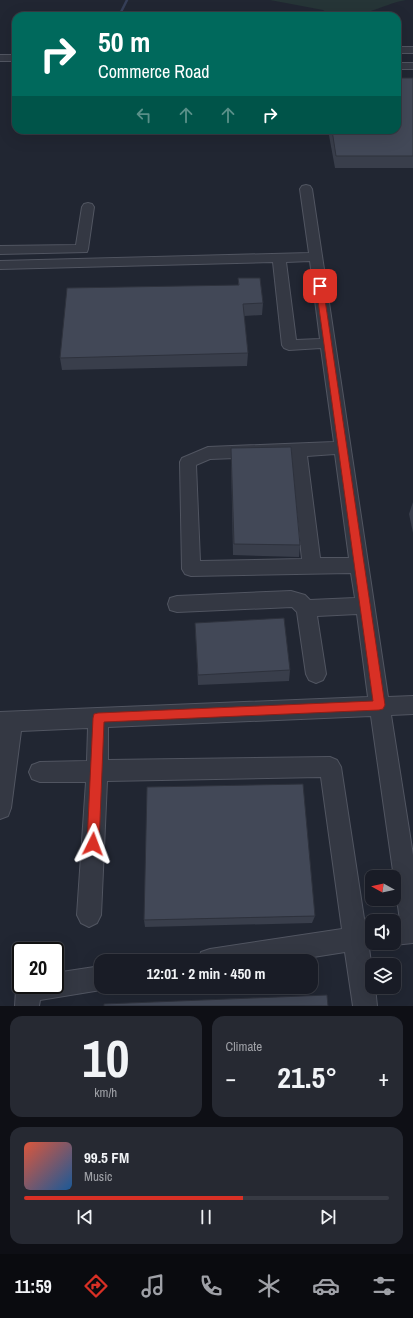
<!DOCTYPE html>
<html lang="en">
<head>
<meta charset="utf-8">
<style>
  :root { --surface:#191c26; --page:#262932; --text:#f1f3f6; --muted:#9fa1a7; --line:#373a43; --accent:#d93025 }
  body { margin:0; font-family:"Archivo Narrow",sans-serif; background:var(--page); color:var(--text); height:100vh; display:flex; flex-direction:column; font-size:15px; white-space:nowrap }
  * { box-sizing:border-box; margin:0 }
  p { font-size:13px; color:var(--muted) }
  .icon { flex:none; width:22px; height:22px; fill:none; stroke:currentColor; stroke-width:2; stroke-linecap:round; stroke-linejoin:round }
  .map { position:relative; height:1006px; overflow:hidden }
  .side { display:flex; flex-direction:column; gap:10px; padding:10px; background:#0e0f15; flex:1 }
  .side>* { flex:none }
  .guide { position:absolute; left:12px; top:12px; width:389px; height:122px; border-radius:12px; box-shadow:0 4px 16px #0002,0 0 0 1px var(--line); background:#00695c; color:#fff; overflow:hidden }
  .needle { width:26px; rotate:278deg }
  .controls { position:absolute; left:365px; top:870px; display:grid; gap:8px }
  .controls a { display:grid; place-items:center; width:36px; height:36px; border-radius:8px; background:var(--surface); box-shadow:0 4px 16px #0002,0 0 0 1px var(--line); font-size:20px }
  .speed { position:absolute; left:12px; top:942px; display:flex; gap:8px; font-size:20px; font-weight:700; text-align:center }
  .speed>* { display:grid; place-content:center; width:52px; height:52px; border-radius:50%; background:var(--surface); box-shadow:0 4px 16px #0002,0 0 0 1px var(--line); line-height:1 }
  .speed .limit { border:2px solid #111; border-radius:6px; background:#fff; color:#111 }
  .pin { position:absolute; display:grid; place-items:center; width:34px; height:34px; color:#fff; margin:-17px; border-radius:8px; box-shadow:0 2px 6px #0006 }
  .me { position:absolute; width:44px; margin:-22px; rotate:3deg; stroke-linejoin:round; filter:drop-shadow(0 0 3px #0008) }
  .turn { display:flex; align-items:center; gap:14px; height:84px; padding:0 20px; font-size:18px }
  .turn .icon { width:52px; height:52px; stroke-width:2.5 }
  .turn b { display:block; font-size:28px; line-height:34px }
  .lanes { display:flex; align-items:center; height:38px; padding:0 20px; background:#0003; justify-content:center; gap:20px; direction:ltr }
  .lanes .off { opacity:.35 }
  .big { font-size:30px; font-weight:700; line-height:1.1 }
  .side .card { flex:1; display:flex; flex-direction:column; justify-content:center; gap:6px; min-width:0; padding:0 14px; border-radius:12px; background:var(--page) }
  .side .dial { align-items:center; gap:0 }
  .dial b { font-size:52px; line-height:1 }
  .song { display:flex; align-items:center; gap:12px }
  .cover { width:48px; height:48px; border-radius:6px; background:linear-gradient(135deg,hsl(10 70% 55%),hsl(210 70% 35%)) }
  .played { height:4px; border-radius:2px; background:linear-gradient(90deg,var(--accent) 60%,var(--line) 60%) }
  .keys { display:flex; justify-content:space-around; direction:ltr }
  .heat { display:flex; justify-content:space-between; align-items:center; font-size:22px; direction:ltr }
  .side .tiles { flex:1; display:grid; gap:10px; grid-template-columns:1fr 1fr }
  .card:last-child { grid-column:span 2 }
  .trip { position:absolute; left:94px; top:954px; width:224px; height:40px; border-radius:12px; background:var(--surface); box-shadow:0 4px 16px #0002,0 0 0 1px var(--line); font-weight:700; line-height:40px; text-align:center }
  .tab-bar { display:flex; height:64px; justify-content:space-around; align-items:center; background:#0a0b0f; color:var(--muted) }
  .tab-bar .icon { width:28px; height:28px }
  .tab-bar .current { color:var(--accent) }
  .tab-bar b { font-size:18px; color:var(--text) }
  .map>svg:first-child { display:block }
</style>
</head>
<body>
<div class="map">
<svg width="413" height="1006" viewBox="0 0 413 1006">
  <rect width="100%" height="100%" fill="#212632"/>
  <!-- green -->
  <path fill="#263537" d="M 270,0 L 406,0 C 381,4 346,28 323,10 Z"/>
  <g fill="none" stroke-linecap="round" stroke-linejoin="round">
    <!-- stream -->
    <polyline stroke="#363f58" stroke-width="2.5" points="119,16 127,0"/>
    <!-- minor casing -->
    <g stroke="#515561" stroke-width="2">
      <g id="minor">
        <rect x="397" y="47" width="16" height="6"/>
        <rect x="0" y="55" width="16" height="6"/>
        <rect x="397" y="63" width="16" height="6"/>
        <path d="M 306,185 L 310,186 L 312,189 L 388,697 L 413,696 L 413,714 L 391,715 L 413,855 L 413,943 L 394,945 L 389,943 L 394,943 L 394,921 L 400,920 L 371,716 L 108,727 L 108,760 L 330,757 L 337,760 L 341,767 L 365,925 L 372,924 L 372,943 L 381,943 L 369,948 L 372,970 L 372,987 L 375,987 L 377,1006 L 353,1006 L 345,952 L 288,961 L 198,961 L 201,952 L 210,949 L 342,929 L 321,777 L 107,781 L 101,915 L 97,923 L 89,927 L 81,923 L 77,915 L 86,782 L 40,782 L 32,779 L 29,772 L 32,765 L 40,762 L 87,761 L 88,728 L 21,731 L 11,808 L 8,816 L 0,819 L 0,712 L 368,697 L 357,614 L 317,616 L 326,674 L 323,680 L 316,683 L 309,680 L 306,674 L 297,612 L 292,607 L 177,612 L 170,610 L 168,604 L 170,598 L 177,596 L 291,591 L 305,595 L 310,600 L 355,598 L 351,573 L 191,576 L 185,574 L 182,569 L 180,462 L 182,458 L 208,447 L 334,442 L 321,348 L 289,350 L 284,348 L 282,345 L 273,262 L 0,269 L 0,261 L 309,253 L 300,189 L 302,186 ZM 310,261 L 320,339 L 296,340 L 286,262 ZM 335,454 L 349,558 L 320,558 L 307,456 ZM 291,456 L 302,559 L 200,561 L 196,465 L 210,459 Z"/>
        <polygon points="88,203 92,204 94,207 88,249 87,252 0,254 0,246 76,245 82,207 84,204"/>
        <polygon points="101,966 101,987 109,987 101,990 40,1000 39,1006 15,1006 16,990 19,981 21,981 21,985 55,985 55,973"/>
      </g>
    </g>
    <!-- minor -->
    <use href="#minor" fill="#343843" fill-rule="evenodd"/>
  </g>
  <!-- wall -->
  <g fill="#393e4b">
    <polygon points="397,78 413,78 413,168 335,168 328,130 397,130"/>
    <polygon points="238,278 263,303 262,315 244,316 248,353 247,366 62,370 60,358 238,285"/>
    <polygon points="231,448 300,545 299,557 233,555 231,460"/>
    <polygon points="413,502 413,533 409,514"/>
    <polygon points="195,623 290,670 289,681 198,685"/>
    <polygon points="315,916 312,923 145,927 144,920"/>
  </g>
  <!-- building -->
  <g fill="#424857" stroke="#2e323d">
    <polygon points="397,78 413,78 413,156 336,156 332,130 397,130 397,89 399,89"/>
    <polygon points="238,278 260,278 263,303 243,304 248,353 60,358 67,288 239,285"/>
    <polygon points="291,447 300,545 234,544 231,448"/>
    <polygon points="284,618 290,670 198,675 195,623"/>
    <polygon points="303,784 315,916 144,920 147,787"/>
    <polygon points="327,995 328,1006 104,1006 104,1004"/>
  </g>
  <!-- route -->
  <polygon fill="#d93025" stroke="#8d1f18" points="320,284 323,286 385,705 383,709 379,710 104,722 99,844 97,848 93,849 89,848 87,844 93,718 94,714 98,713 373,701 316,286"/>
</svg>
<div class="controls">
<a><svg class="needle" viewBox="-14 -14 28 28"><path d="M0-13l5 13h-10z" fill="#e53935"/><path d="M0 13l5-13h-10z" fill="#9fa1a7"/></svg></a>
<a><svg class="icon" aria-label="sound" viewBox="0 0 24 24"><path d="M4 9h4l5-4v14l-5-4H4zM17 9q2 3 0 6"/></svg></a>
<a><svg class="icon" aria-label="layers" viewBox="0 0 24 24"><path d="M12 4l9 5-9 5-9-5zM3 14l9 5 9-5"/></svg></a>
</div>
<div class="speed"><div class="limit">20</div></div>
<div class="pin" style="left:320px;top:286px;background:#d93025"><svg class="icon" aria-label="arrive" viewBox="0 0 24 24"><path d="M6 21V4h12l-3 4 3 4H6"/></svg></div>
<svg class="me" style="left:93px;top:844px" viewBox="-20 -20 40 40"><path d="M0-17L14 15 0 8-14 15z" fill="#d93025" stroke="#fff" stroke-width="4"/></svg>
<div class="trip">12:01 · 2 min · 450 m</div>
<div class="guide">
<div class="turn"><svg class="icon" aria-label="right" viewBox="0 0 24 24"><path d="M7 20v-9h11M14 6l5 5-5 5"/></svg><div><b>50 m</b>Commerce Road</div></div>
<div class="lanes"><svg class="icon off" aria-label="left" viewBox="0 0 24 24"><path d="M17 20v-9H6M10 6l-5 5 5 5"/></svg><svg class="icon off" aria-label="ahead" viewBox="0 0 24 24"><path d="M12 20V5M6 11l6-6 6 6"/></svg><svg class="icon off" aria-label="ahead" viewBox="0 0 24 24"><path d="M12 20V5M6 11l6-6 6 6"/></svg><svg class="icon" aria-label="right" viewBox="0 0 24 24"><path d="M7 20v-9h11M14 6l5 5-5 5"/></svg></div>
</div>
</div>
<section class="side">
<div class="tiles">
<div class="card dial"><b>10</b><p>km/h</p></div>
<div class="card"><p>Climate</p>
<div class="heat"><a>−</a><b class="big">21.5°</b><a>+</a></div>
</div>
<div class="card">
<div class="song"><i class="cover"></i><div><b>99.5 FM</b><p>Music</p></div></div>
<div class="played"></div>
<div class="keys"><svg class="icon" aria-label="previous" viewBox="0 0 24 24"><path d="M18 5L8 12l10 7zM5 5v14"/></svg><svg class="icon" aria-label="pause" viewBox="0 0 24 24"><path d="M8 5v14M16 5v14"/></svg><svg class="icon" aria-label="next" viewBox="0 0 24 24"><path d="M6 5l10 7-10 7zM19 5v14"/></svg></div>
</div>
</div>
</section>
<nav class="tab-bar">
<b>11:59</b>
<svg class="icon current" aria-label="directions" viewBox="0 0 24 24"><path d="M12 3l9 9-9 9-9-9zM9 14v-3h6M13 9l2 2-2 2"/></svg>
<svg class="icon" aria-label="music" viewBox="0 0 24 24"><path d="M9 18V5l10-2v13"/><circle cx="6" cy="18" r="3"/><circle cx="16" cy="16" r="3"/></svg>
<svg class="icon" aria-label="phone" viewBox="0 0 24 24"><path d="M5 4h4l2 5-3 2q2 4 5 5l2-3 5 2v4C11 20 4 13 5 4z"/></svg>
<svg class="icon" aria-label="climate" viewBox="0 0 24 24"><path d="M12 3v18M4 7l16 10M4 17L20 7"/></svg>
<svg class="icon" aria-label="car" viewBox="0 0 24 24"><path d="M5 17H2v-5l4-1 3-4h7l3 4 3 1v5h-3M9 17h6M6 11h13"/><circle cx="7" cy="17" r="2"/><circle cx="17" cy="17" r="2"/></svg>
<svg class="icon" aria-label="filters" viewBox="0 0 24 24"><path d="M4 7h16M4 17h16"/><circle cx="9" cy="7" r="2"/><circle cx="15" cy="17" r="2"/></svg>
</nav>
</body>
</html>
